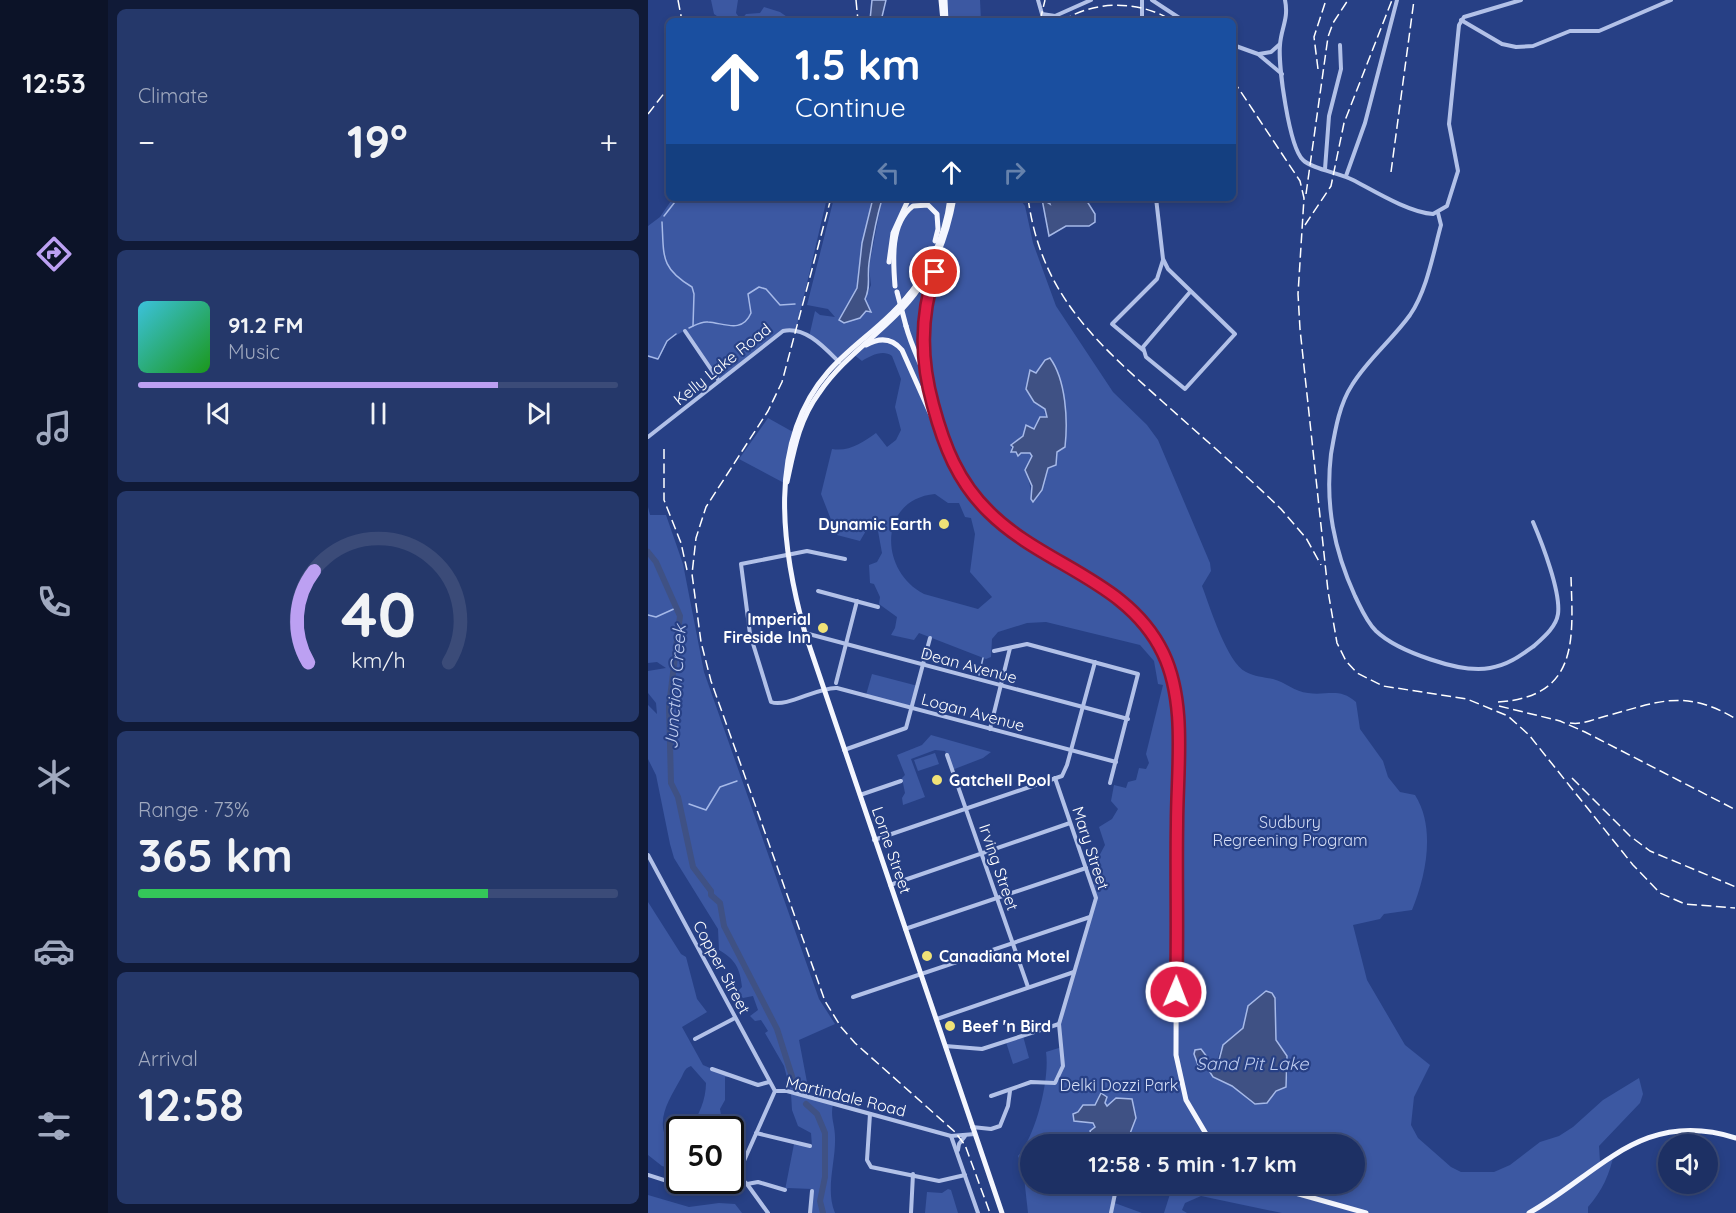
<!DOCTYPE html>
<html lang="en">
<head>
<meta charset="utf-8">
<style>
  :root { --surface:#1d3064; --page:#25386a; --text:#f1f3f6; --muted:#a0a9bf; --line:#3b4b78; --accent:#bca0f2 }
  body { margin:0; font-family:Quicksand,sans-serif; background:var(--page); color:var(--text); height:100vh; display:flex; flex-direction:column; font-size:22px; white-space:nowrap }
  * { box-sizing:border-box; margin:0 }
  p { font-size:20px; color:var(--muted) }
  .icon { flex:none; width:33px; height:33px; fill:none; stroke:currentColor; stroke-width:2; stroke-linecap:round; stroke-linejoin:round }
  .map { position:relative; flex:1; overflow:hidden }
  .details { display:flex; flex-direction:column; gap:9px; padding:9px; background:#101a37; width:540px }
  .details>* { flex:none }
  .top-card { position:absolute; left:18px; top:18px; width:570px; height:183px; border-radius:9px; box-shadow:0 3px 9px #0003,0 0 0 2px var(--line); background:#1a4fa0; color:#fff; overflow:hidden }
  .buttons { position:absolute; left:1010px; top:1134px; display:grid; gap:12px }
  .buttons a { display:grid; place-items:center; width:60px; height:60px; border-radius:50%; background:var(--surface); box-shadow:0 3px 9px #0003,0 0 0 2px var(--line); font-size:30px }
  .speed { position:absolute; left:18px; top:1116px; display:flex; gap:12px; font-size:30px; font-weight:700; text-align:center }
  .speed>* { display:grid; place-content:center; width:78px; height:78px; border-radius:50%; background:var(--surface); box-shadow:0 3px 9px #0003,0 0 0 2px var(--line); line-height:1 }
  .speed .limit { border:3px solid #111; border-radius:9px; background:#fff; color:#111 }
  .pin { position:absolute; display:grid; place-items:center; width:51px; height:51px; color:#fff; margin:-26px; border:3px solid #fff; border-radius:50%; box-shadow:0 2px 6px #0007 }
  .me { position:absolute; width:66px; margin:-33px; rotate:1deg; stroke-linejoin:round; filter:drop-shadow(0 0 4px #0008) }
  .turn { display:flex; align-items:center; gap:21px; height:126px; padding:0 30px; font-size:27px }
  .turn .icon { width:78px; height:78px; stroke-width:2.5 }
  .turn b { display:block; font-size:42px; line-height:51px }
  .lanes { display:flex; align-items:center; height:57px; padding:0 30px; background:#0003; justify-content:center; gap:30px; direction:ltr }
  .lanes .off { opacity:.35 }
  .big { font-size:45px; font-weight:800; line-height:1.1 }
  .details .tile { flex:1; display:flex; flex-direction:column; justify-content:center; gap:9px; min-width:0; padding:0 21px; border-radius:9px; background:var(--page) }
  .details .dial { align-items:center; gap:0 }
  .dial svg { height:156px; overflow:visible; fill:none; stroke:var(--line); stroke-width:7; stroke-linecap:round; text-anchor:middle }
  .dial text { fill:var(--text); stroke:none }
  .song { display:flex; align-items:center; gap:18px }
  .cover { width:72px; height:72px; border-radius:9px; background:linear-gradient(135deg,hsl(190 70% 55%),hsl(120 70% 35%)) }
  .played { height:6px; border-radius:3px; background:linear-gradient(90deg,var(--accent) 75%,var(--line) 75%) }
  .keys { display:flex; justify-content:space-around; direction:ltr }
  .heat { display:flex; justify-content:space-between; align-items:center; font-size:33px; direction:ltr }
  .charge { height:9px; border-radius:4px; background:linear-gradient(90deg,#34c759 73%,var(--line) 0) }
  .trip { position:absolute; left:372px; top:1134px; width:345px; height:60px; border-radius:30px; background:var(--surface); box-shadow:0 3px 9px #0003,0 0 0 2px var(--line); font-weight:800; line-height:60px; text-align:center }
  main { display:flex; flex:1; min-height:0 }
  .tab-bar { display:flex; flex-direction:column; width:108px; justify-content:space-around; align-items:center; background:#0c1328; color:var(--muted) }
  .tab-bar .icon { width:42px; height:42px }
  .tab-bar .active { color:var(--accent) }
  .tab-bar b { font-size:27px; color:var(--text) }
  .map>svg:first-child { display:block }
</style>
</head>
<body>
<main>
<nav class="tab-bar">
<b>12:53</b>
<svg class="icon active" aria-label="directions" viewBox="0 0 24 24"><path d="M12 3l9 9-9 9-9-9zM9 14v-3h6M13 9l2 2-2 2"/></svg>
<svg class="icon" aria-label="music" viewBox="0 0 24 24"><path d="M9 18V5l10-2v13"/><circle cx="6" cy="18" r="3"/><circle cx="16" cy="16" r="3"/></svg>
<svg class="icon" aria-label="phone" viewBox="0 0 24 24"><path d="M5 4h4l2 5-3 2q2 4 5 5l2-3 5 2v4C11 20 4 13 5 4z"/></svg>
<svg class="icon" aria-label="climate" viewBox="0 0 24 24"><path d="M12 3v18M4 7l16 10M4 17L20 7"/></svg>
<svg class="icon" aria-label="car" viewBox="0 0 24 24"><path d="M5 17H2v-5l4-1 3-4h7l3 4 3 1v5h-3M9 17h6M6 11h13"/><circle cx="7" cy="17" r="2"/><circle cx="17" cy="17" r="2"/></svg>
<svg class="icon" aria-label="filters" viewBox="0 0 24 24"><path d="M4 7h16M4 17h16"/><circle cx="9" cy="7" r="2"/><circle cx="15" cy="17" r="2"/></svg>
</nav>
<section class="details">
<div class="tile"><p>Climate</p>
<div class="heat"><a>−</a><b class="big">19°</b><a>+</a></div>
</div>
<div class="tile">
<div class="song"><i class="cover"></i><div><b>91.2 FM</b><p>Music</p></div></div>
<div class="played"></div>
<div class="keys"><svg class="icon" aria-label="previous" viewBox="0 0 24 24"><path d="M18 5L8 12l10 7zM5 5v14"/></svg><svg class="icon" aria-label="pause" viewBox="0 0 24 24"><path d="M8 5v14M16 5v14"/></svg><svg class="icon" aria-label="next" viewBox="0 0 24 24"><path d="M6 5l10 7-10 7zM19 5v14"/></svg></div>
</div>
<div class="tile dial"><svg viewBox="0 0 100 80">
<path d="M14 69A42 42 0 1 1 86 69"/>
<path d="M14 69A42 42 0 0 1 17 22" stroke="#bca0f2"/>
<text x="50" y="56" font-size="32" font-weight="700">40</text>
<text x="50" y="72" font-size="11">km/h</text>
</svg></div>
<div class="tile"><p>Range · 73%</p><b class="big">365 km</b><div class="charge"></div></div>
<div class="tile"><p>Arrival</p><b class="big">12:58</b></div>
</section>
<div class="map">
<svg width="1088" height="1213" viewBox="0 0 1088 1213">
  <rect width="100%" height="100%" fill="#274085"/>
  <!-- green -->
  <g fill="#3c58a2" fill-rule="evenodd">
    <polygon points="63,0 90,0 88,13 93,20 98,14 112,13 116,7 132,12 145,21 76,21 66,14"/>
    <polygon points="298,0 332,0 333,21 299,21"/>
    <polygon points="25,198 179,198 148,330 138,330 71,381 36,331 21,339 10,360 0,357 0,226 12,217"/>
    <path d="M 186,198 L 225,198 L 214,243 L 209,288 L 193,316 L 196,323 L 212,318 L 218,311 L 221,313 L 217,299 L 223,285 L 221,267 L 234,199 L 301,198 C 287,277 245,310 190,361 L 161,337 L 167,311 L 172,315 L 187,317 L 180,309 L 159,305 Z"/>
    <path d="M 306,198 L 335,198 L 355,203 L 363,198 L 371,198 L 377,206 L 385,243 L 408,306 L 465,392 L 499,425 L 510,440 L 562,563 L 563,571 L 554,586 C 562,607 579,663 598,672 C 607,677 616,677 625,679 C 637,682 647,692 660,693 C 679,696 691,687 708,702 L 712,729 L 735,761 L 740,777 L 752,792 L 767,795 C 788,828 778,876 764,910 L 736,914 L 732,919 L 705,925 L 719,980 L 757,1045 L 782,1065 L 766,1097 L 763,1125 L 770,1138 L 803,1167 L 813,1172 L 846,1172 L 862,1165 L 892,1142 L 911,1136 L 925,1127 L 955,1100 L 991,1078 L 995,1094 L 992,1103 L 951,1146 L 952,1162 L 966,1153 C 962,1174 954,1191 940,1207 L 940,1213 L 634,1213 L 553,1196 L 537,1203 L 534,1210 L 539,1213 L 516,1213 L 522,1194 L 483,1184 L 706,1184 L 706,1144 L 382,1144 L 382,1184 L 469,1184 L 464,1202 L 494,1213 L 380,1213 L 375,1168 L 370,1156 C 388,1135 402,1079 398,1052 L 414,1047 L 412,1025 L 448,901 L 444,886 L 452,876 L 449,860 L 457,845 L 451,827 L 464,819 L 470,809 L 463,801 L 466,785 L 478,788 L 480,782 L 488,780 L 491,768 L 498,769 L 501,763 L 498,754 L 515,685 L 510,684 L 506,661 L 492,645 L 398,622 L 379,623 L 350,632 L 344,639 L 343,657 L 338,659 L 271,633 L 266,640 L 243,635 L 247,628 L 249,617 L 231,604 L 232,597 L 226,584 L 222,583 L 221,565 L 229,562 L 234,553 L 230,531 L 219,529 L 212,541 L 189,535 L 173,494 L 184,449 C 201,452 214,443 228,433 L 239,447 L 248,440 L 253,430 L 247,407 L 253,379 L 244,356 C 235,349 222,356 214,361 L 205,354 L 278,277 ZM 404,360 L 418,412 L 417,447 L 409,452 L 406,466 L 400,468 C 395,479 393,488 386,501 C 382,490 382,481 377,470 L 384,456 L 382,453 L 363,452 L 363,444 L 375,436 L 378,425 L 386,429 L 392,418 L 399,416 L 396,412 L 398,410 L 378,389 L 384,370 L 388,373 L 396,362 ZM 287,494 L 300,503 L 311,503 L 317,517 L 323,518 L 327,534 L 322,572 L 344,597 L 330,609 L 276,594 C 230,570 231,499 287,494 ZM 618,992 L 627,998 L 628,1040 L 639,1056 L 640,1073 L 638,1082 L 615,1104 L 603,1102 L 584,1086 L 565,1077 L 563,1072 L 549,1064 L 547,1050 L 553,1049 L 563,1062 L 570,1064 C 569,1039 590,1043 597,1025 C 599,1020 600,1012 600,1006 Z"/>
    <polygon points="120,418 145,432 138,484 91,459"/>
    <path d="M 0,507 L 2,515 L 18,515 L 35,564 L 56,672 L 171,999 L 187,1024 L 151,1040 L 162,1098 L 185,1104 C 182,1117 187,1125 187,1137 C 188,1162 177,1189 187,1213 L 163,1213 L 164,1189 L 140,1188 L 137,1190 L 146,1144 L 164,1146 L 163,1133 L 150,1126 L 144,1110 L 143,1093 L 136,1066 L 117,1033 L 120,1031 L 113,1020 L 107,1021 L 102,1016 L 110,1010 L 105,996 L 95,998 L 89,992 L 94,987 C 92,968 87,959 71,950 L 70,929 L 26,858 L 22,844 L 8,775 L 0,759 L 0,705 L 9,714 L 8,703 L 0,693 L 0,671 L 18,668 L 9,662 L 0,663 Z"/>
    <polygon points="224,674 270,686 264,707 218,695"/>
    <polygon points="283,735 343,752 335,758 304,770 297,751 287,750 263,759 277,797 255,805 254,798 257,793 254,778 257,775 249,755 274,745"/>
    <polygon points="287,753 291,764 270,771 266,760"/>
    <path d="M 0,902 L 33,954 L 38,957 L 49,999 L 59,1012 L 34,1027 L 55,1065 L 83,1077 L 77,1077 L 77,1100 L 72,1109 L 74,1121 L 68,1129 L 40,1129 C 51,1117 58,1099 58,1083 L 43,1066 C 35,1069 36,1074 32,1080 C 22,1098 5,1123 22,1143 L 31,1138 L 31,1171 L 14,1166 L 0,1155 Z"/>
    <polygon points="375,1036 381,1058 365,1064 358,1042"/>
    <polygon points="300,1189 303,1190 310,1213 277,1213 279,1192 294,1193"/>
    <polygon points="0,1195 41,1207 71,1203 87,1204 94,1213 0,1213"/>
  </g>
  <!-- water -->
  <g fill="#3f5184" stroke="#a6b9e8" stroke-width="1.5">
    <polygon points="224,0 238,0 233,21 222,20"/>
    <path d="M 225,198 L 242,200 L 234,199 C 228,220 224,242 221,263 C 219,277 223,287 217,299 L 223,312 L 218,311 L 212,318 L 196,323 L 191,320 L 209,288 L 214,243 Z"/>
    <polygon points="400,198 437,198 447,214 447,222 441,226 418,226 401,236 394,199 402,204"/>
    <path d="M 402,358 C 418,380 420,420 417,447 L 409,452 L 408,465 L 400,468 L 394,490 L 385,502 L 383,499 L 384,486 L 377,470 L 384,456 L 382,453 L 373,453 L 370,456 L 368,452 L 363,452 L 365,447 L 363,445 L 375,436 L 378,425 L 386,429 L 392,417 L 399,417 L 397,409 L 386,402 L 378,389 L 382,370 L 388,373 L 397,360 Z"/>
    <polygon points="618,991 624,993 627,998 628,1040 639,1056 638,1087 628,1091 619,1103 607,1104 584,1086 565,1077 560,1069 550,1065 546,1054 547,1050 553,1049 563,1062 570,1064 575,1045 595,1028 600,1006"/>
    <polygon points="453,1093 459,1097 457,1103 459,1106 468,1098 484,1099 488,1118 478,1144 465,1144 465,1142 463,1144 447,1144 442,1131 447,1127 445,1123 426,1121 425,1114 430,1112 435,1105 447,1105"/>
  </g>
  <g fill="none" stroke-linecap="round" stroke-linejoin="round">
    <!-- stream -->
    <g stroke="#a6b9e8" stroke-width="1.5">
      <polyline points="16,216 30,198"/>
      <path d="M 14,222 C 16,256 12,268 44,287 L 46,294 L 45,326"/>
      <path d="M 41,328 C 48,325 53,321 60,322 C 76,323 94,334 103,313 L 100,294 L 111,287 L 118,289 L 132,305 L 147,304"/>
      <polyline points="0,356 10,359 19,341 28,334"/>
      <polyline points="0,615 8,617 28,608"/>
      <polyline points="331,675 335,658"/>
      <polyline points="31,800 33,802"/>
      <polyline points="41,804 58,810 72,787 89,781"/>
    </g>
    <!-- river -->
    <g stroke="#3f5184" stroke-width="6">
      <polyline points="0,552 8,562 32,616 21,706 23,783 30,797 45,867 63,891 63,895 72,903 76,926 129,1029 148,1089"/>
      <polyline points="158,1104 169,1114 177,1133 177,1177 172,1201 175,1213"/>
    </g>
    <!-- minor -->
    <g stroke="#b2c1e8" stroke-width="4">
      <polyline points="390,0 394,14 407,16 443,0"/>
      <polyline points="504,0 536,21"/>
      <path d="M 637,0 C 641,19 633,28 632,45 C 630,65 641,147 655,160 C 664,169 692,173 705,180 C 726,191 762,213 785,214 L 799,206 L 810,171 L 801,124 L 811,25 L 816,17 L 873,0"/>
      <polyline points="813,20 854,44 868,47 885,46 922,31 951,31 1023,0"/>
      <polyline points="494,21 494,0"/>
      <polyline points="585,45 610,54 634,74"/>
      <polyline points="611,54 623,52 632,44"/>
      <polyline points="677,169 681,116 693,69 692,45"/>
      <polyline points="698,176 717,123 749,0"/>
      <polyline points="508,198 515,259 520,269 587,334 537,389 498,357 495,347 542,292"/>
      <path d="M 790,213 L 793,225 C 785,254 779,290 762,315 C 744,340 720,359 704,385 C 691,405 687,431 683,454 C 677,505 686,550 707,596 C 713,608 718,621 728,631 C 749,651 813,674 842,668 C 860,665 872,656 886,646 C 896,637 908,627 910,614 C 913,592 894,543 885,522"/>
      <polyline points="37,331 71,381"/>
      <polyline points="495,350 464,324 509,279 515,260"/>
      <path d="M 0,437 L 135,331 C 157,326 176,347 191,362"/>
      <path d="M 197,559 L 159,551 L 93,564 L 102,634 L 123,702 C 139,708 169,687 189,688 L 468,762"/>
      <polyline points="170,591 230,607"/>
      <polyline points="157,633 480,719"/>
      <polyline points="346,651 379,644 490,674 462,783"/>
      <polyline points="188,683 209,601"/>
      <polyline points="342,729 362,648"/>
      <polyline points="196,750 258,728 282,638"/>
      <polyline points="299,755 380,987"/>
      <polyline points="212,795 253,781"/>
      <polyline points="226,840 414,776 419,765 447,662"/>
      <polyline points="0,855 127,1091"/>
      <polyline points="242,885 422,823"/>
      <polyline points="257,929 438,868"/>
      <polyline points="205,997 442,917"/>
      <polyline points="289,1019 426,972"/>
      <polyline points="47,1039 87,1018"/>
      <polyline points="297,1046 334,1049 411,1024"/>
      <polyline points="64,1069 110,1085 121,1082"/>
      <polyline points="127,1091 139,1091 303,1136 327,1134"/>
      <polyline points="343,1096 383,1082 407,1083 415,1066 411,1024 448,898 407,778"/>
      <polyline points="222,1114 219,1160 223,1167 291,1181 317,1175"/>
      <polyline points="324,1127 343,1129 352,1126 360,1106 362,1091"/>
      <polyline points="108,1133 162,1146"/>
      <polyline points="303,1136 330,1213"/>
      <polyline points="310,1150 311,1144 317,1136"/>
      <polyline points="0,1175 41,1188 80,1180"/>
      <polyline points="89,1175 99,1184 120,1213"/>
      <polyline points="82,1180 91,1172 127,1091"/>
      <polyline points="99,1184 110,1182 137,1190"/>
      <polyline points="162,1213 164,1191"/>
      <polyline points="263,1213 265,1174"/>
      <polyline points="463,1213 469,1184"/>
    </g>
    <!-- major -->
    <g stroke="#f4f6fe" stroke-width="5">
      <polyline points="293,0 295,21"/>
      <polyline points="297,0 298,21"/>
      <path d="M 302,198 C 297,241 275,284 243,314 C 223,334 199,350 180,372 C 118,443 134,550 157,633 L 354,1213"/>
      <polyline points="241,262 245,233 261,198"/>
      <path d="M 247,286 C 245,261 242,223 265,206 L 280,205 L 289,214 L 290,229 L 287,241"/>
      <path d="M 258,326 C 263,345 272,362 279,381 C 292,422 298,464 327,498 C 404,587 522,574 529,723 L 528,1055 L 538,1100 L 564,1144"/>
      <path d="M 218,345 C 232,337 244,338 254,350 L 291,433"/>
      <polyline points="278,378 276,318 281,292 292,258"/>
      <path d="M 139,482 C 146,450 151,420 171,393 C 192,362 222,341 248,315 C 281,284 298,242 306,198"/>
      <polyline points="615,1184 718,1213"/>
      <path d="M 881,1213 C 952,1173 994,1108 1088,1138"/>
    </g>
    <!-- rail -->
    <g stroke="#fff" stroke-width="1.5" stroke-dasharray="10 4.5" stroke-linecap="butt">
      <polyline points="30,0 34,21"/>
      <polyline points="208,0 210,21"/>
      <polyline points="392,21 397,0"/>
      <path d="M 414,21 C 447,0 491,0 525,21"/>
      <polyline points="670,69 666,37 678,0"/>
      <polyline points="585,80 652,181 656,198 650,294 652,329 680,591 689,643 698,661 709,673 735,686 819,699 860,716 881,735 985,865 1012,893 1037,904 1087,908"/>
      <polyline points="0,114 21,87"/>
      <polyline points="743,172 766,0"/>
      <polyline points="658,194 680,37 685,23 700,0"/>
      <polyline points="183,198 134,382 120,411 58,507 48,538 44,574 53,642 63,681 177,1001 193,1027 207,1043 307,1132 317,1145 342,1213"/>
      <path d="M 380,198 C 393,294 447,341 515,402 C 554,437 595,472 633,509 L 658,538 L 673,565"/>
      <polyline points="657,225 683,186 696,123 744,0"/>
      <polyline points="16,449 16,500 33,543 39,570"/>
      <path d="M 850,702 C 931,697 925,639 923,577"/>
      <polyline points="851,706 912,721 937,732 1088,810"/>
      <path d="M 922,723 C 935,725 946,719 958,716 C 1011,702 1036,688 1088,719"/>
      <polyline points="924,778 982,836 1002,851 1088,887"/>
    </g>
    <!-- major-bridge -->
    <polyline stroke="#f4f6fe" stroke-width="5" points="249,292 258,326"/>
  </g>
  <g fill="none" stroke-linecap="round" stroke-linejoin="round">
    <!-- route casing -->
    <g stroke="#92132f" stroke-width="15">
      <path id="route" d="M 287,272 C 272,316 273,362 285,405 C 296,446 310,482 341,512 C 395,566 480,580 515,653 C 539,703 529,769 529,824 C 528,880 530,936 528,992"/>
    </g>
    <!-- route -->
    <use href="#route" stroke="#e11d48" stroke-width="10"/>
  </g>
  <!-- markers -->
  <g fill="#f0e277" stroke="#274085" stroke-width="2">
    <circle cx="296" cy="524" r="6"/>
    <circle cx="175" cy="628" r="6"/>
    <circle cx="289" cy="780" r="6"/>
    <circle cx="279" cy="956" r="6"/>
    <circle cx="302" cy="1026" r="6"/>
  </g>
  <g text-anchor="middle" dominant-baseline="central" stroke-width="4.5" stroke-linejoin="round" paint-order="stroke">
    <!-- street labels -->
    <g font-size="16" fill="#fff" stroke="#274085">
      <text transform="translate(74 364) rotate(-39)">Kelly Lake Road</text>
      <text transform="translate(321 665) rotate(15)">Dean Avenue</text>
      <text transform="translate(325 712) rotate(15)">Logan Avenue</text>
      <text transform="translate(443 848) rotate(72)">Mary Street</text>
      <text transform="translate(244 850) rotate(71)">Lorne Street</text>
      <text transform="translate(351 867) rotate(71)">Irving Street</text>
      <text transform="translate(74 967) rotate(62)">Copper Street</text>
      <text transform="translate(198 1096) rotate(14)">Martindale Road</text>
    </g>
    <!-- poi labels -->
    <g font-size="16" font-weight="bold" fill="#fff" stroke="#274085" text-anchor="start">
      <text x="284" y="524" text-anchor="end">Dynamic Earth</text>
      <text x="163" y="619" text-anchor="end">Imperial<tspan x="163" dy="18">Fireside Inn</tspan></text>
      <text x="301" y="780">Gatchell Pool</text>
      <text x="291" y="956">Canadiana Motel</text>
      <text x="314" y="1026">Beef 'n Bird</text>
    </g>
    <!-- park labels -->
    <g font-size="16" fill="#d5def6" stroke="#274085">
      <text x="642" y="822">Sudbury<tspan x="642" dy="18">Regreening Program</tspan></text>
      <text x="471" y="1085">Delki Dozzi Park</text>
    </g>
    <!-- water labels -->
    <g font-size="18" font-style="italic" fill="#bdcbef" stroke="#274085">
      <text transform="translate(27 687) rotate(-86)">Junction Creek</text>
      <text x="604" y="1063">Sand Pit Lake</text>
    </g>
  </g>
</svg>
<div class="buttons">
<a><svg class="icon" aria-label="sound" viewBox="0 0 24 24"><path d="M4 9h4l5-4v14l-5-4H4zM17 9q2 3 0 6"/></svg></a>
</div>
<div class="speed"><div class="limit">50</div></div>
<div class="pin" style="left:287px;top:272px;background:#d93025"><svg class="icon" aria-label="arrive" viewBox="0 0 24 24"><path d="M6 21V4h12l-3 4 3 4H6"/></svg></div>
<svg class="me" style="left:528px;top:992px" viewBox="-20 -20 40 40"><circle r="17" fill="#e11d48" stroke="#fff" stroke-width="3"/><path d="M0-11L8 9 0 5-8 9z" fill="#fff"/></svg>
<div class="trip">12:58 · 5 min · 1.7 km</div>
<div class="top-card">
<div class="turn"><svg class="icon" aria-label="ahead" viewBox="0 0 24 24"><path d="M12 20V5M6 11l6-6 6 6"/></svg><div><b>1.5 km</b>Continue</div></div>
<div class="lanes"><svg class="icon off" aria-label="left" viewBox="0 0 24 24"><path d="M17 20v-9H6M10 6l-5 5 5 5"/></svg><svg class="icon" aria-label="ahead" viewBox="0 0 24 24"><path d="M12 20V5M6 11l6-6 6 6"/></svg><svg class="icon off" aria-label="right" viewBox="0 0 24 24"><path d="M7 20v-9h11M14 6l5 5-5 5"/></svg></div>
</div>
</div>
</main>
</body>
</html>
